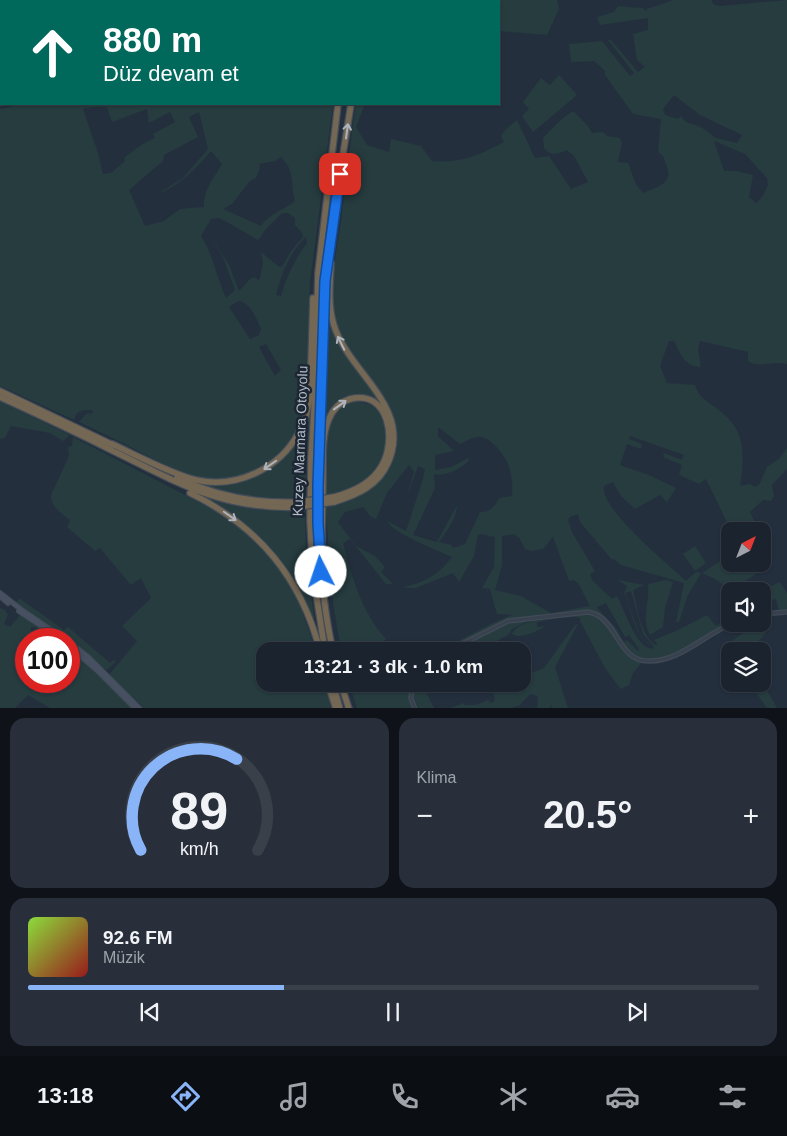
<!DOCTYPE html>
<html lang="tr">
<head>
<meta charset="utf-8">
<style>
  :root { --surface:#1b232e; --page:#282f3a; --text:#f1f3f6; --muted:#a0a4aa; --line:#39404a; --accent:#8ab4f8 }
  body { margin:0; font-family:Helvetica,sans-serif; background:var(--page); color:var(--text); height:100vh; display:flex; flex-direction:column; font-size:19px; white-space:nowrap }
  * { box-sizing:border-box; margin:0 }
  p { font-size:16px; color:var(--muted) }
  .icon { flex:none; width:28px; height:28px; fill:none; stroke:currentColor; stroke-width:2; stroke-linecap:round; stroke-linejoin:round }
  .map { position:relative; height:708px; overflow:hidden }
  .details { display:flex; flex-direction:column; gap:10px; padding:10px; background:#0f1319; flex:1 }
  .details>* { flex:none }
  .hud { position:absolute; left:0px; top:0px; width:500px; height:105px; box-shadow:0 1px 4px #0004,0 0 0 1px var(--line); background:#00695c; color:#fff; overflow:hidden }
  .needle { width:32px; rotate:42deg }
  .controls { position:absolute; left:721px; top:522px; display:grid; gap:10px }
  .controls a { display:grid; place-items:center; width:50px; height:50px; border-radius:10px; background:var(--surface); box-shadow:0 1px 4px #0004,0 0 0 1px var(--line); font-size:25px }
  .speed { position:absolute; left:15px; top:628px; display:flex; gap:10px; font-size:25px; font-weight:700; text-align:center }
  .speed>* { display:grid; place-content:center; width:65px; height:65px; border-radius:50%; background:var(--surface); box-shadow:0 1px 4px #0004,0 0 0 1px var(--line); line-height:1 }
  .speed .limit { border:8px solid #d22; background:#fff; color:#111 }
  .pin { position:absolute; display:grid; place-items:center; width:42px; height:42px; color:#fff; margin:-21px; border-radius:10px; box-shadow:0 2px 8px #0006 }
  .me { position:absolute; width:55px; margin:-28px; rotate:356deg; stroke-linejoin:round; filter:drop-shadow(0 0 4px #0008) }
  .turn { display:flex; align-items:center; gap:18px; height:105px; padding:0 20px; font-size:22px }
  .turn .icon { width:65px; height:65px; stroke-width:2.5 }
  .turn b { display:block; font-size:35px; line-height:42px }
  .big { font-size:38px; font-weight:600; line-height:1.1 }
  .details .widget { flex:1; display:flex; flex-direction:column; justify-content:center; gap:8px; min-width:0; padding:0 18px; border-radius:15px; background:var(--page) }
  .details .dial { align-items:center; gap:0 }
  .dial svg { height:130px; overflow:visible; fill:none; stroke:var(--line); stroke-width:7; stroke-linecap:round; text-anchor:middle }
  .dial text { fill:var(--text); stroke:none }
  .song { display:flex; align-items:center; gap:15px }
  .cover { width:60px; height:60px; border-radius:8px; background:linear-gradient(135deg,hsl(90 70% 55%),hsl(0 70% 35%)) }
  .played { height:5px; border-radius:2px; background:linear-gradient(90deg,var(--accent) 35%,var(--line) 35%) }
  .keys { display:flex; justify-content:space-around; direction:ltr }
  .heat { display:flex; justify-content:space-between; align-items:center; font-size:28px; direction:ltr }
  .details .tiles { flex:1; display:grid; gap:10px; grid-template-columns:1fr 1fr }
  .widget:last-child { grid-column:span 2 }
  .trip { position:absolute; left:256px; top:642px; width:275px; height:50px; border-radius:15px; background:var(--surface); box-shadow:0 1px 4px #0004,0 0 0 1px var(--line); font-weight:600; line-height:50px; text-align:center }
  .dock { display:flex; height:80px; justify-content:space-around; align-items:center; background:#0b0e12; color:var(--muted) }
  .dock .icon { width:35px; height:35px }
  .dock .selected { color:var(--accent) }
  .dock b { font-size:22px; color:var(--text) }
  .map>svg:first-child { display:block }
</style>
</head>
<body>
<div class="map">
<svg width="787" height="709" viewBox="0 0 787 709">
  <rect width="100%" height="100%" fill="#242f3e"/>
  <!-- green -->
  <g fill="#263c3f" fill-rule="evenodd">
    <polygon points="438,0 557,0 559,9 547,35 499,31 499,1"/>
    <path d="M 673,0 L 711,0 L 714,5 L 720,6 L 787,0 L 787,364 C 770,360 761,369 748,361 L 748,352 L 700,341 L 698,349 L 701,367 C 684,366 681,355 674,341 L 669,341 L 660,366 L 667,383 L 695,385 C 698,396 706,401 715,407 C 746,429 745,451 740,486 L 750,484 L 755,487 L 759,485 L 767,467 L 779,459 L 787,448 L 787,469 L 772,485 L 774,496 L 771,501 L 763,500 L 750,512 L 759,531 L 736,523 L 744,531 L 730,531 L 730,540 L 721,528 L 727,525 L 727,522 L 706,479 L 699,484 L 679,475 L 682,465 L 663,457 L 664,453 L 682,460 L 684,455 L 630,436 L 629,439 L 642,444 L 641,449 L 627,444 L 620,465 L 649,475 L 676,488 L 667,502 L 660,495 L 635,509 L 621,496 L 613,482 L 604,486 C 599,508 669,565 686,581 L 696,572 L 701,573 L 687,597 L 679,622 L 676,622 L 684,583 L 621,565 L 614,559 L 612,560 L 580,522 L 578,514 L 570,517 L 568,520 L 572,532 L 595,571 L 590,574 L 592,580 L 612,599 L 617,596 C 624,609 638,653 654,648 L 641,637 L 624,593 L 627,586 L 618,580 L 644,585 L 633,590 C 638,609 639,632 655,645 L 658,644 L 654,640 L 678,630 L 707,615 L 716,626 L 723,621 L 730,620 L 730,622 C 706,632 673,662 647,660 C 617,657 617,613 588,610 L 531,618 L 509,619 L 443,651 L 439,651 L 491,624 L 512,615 L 497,614 L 490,589 L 482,588 L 494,567 L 495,537 L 480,534 L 478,535 L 474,556 L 459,582 L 453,573 L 416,588 L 404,588 C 406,586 413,585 418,583 C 432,578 443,569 452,557 C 437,550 394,534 387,521 L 406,531 L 423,479 L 425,469 L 418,466 L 405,502 L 414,472 L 409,465 L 387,493 L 376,519 L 370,516 L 363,507 L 345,512 L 338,522 L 356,546 L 375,556 L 385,567 L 381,572 L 393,584 L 386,584 L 350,539 L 343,543 C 352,577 362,613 386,639 L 380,646 L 383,651 L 341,651 L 331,590 L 326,507 C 352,501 381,490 392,463 C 418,400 343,370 333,311 C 329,282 337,250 341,221 C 346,182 350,142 356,104 L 365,104 L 356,127 L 367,145 L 389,152 L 391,139 L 421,146 L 432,161 C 459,164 480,155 504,142 L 501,136 L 505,130 L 517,120 L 535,158 L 549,156 L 571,189 L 588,182 L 574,156 L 567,150 C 557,154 552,157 544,148 L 543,138 C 553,128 561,118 573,111 L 588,126 L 592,133 L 603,132 L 607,136 L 620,138 L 622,143 L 618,162 L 628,163 L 636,184 L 643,193 C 657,187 675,183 666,165 C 664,158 664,156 658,152 L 661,119 L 633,114 L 605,75 L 605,71 L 594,61 L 571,62 L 569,44 L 602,41 L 630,76 L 634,73 L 608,40 L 611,40 L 638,72 L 645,67 L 637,60 L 633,34 L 648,30 L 648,18 L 600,25 L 597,17 L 614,12 L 618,6 L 642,8 L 647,11 L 647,9 ZM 674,95 L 700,115 L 742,135 L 737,143 L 716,138 L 701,127 L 686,122 L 681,116 L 678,119 L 665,115 L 663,109 ZM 714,141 L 745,154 L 767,178 L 768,185 L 762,197 L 756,203 L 749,197 L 753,175 L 736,171 L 724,171 ZM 438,427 L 460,444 C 467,441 474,436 482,437 C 486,438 489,440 492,443 C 508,456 514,475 512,496 L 499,498 C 495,506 490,513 480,512 L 465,544 L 453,548 L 451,545 L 439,542 C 446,532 457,518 457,505 L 437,542 L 413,535 L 435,488 L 434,474 C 444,477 462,469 469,460 L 468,458 L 451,467 L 435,470 L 435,455 L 454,451 L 438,436 ZM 514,534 L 520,539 L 525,549 L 531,551 L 543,549 L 553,537 L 569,581 L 573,580 L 578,583 L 590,606 L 551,613 L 521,596 L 495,590 L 502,565 L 502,536 ZM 631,591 L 643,634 L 654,647 C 635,639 631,610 625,593 ZM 606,603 L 625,637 L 629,635 L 639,649 L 638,651 L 627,640 L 624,642 L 616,628 L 598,609 L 597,607 Z"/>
    <polygon points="559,75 577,95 533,132 522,116 529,109 523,102 541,78 550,85"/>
    <path d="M 26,104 L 333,104 L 310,283 L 307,402 C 300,429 288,451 263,466 C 216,495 177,471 134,449 C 116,439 97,431 79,422 L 86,414 L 93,413 L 92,410 L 83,410 L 76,414 L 74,420 L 0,386 L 0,109 ZM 93,107 L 107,107 L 112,122 L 147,109 L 149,123 L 170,112 L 175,122 L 153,134 L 155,138 L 141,145 L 124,158 L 125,161 L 111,173 L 103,174 L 97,150 L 83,109 ZM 199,112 L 208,149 L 183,178 L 156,195 C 180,185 194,171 211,151 L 222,164 C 215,176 202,192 204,207 L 180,209 L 164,221 L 145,226 L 129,190 L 163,161 L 164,155 L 198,137 L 189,117 ZM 281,157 C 296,171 290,186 295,201 C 286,209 268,214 261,226 L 223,209 L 232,204 L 250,181 L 256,178 L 260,168 L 259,164 L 275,161 ZM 282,213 L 288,213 L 295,218 L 295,225 L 303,234 L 303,237 L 291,251 L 282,267 L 278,266 L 261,252 L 263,263 L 259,281 L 255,277 L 250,279 L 239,291 L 229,265 L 209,233 L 223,257 L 235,290 L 226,298 C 217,278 213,254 201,236 L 211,219 L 218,218 L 225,221 L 258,240 L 266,229 ZM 306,237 L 307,243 C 294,260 287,276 281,296 L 276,295 C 281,274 290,252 306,237 ZM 238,301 C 251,302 256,318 261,329 L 259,335 L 250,339 L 229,307 ZM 266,344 L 281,370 L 275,376 L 259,347 Z"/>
    <path d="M 328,314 C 339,353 362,375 385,407 C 378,404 370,398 363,396 C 346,391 331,406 325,420 Z"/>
    <polygon points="0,401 70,435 63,441 50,433 11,426 5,438 0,439"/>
    <path d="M 353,401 C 360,403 368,402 375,408 C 396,426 384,466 365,480 C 353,490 339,492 326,495 C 326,466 318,410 353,401 Z"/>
    <path d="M 310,412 L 305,498 C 266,501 232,495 195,482 L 243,480 L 292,448 L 303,429 Z"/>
    <path d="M 73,437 L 222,514 L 254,540 L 281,572 L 297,597 L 316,651 L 265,651 L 265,684 L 325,684 L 332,708 L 144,708 L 109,675 L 137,641 L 122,626 L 151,598 L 141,578 L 131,585 L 100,548 L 95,551 L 67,527 L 70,520 C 62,514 50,506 51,495 L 69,456 L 68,447 L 72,446 Z"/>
    <path d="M 203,497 L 263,510 L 305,510 L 306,557 L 315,624 C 291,564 258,529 203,497 Z"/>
    <polygon points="695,546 706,563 695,571 683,554"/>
    <polygon points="763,553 771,564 744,582 750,589 745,591 730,591 717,580 702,573 720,561 732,574 747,564 762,564"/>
    <path d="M 666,580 L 673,582 L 665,608 L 663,627 L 650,635 C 641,618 650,602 648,584 Z"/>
    <polygon points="780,582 787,593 787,610 779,610 776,599 763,603 762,591 760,591"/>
    <polygon points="19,598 64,630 68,627 110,663 114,660 116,661 107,670 102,668 69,639 16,604"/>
    <polygon points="0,608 5,610 8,615 4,624 10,627 21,614 34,621 48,638 35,627 31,627 31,630 43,639 26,639 26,681 69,681 69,660 76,656 77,652 135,708 50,708 28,695 15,708 0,708"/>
    <path d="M 583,613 C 613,615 614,653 642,662 L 633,673 L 629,685 L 621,689 L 619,687 L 605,668 L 580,621 L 580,618 L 571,616 Z"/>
    <path d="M 554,619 L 537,622 L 537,627 L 546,626 C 537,631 521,640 512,634 C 518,621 541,620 554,619 Z"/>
    <polygon points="510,622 526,622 512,629 508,635 478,651 452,651"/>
    <polygon points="578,624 555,667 568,708 552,708 551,704 550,708 537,708 538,696 530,694 520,705 512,708 450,708 464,703 464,705 475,705 488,700 491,703 495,700 491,684 522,684 523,676 544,668 575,625"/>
    <polygon points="762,624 766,633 749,651 730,651 730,662 723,662 724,647 748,629"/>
    <polygon points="763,683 777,708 767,708 750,684"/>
    <polygon points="349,684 410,684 409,697 413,708 357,708"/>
    <polygon points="415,684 427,684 429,692 427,694 434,708 418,708 413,694"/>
  </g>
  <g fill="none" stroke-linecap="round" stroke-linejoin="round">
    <!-- tertiary casing -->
    <g stroke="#414a57" stroke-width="5.5">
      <g id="tertiary">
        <polyline points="762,614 787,612"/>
        <path d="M 448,651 L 508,621 L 588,612 C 617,616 617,661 648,661 C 679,662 704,635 731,624"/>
        <polyline points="412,684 411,698 415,709"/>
      </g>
    </g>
    <!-- secondary casing -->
    <g stroke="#414a57" stroke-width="6">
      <g id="secondary">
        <polyline points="0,593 23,611 64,639"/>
        <polyline points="0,596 8,603"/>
        <polyline points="19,611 51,632"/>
        <polyline points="69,642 88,657 140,709"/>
        <polyline points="69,646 97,670 136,709"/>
      </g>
    </g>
    <!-- motorway casing -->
    <g stroke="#434c59" stroke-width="8">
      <g id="motorway">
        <polyline points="350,1 350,0"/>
        <polyline points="365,1 365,0"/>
        <path d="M 331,263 C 330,287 327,309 336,331 C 354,376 412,409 388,463 C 378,486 357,495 334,502"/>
        <polyline points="0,391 113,445"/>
        <path d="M 0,397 C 37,414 74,431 111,450 C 177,482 221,510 298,507"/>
        <path d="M 112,444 C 136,455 171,474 196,480 C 236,489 280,469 299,432 C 306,421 308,408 310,396 L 313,298"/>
        <path d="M 177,478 C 216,496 256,504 299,502"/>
        <path d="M 190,493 C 258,526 301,577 320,651"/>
        <path d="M 322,544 C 322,520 323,496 323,471 C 323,455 322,435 329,419 C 333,409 340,402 350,399 C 390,389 397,442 381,467 C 371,484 353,492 334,497"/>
        <polyline points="325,651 313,574 310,521 311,458 314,411 318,273 338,104"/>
        <path d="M 333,651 C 315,571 318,491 322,409 C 324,366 321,323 325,280 C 331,221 342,163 351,104"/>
        <polyline points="328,684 336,709"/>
        <polyline points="333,684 340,709"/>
        <polyline points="341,684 349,709"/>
      </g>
    </g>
    <!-- tertiary -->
    <use href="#tertiary" stroke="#38414e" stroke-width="3"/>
    <!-- secondary -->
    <use href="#secondary" stroke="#465061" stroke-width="4"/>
    <!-- motorway -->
    <use href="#motorway" stroke="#746855" stroke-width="5.5"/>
    <!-- motorway-bridge casing -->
    <g stroke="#434c59" stroke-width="8" stroke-linecap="butt">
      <g id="motorway-bridge">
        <polyline points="299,502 334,497"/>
        <polyline points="298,507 334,502"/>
      </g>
    </g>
    <!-- motorway-bridge -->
    <use href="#motorway-bridge" stroke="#746855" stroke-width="5.5"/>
  </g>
  <!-- one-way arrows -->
  <defs><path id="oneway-shaft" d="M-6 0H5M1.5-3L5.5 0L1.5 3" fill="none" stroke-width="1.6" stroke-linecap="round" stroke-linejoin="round" transform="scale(1.25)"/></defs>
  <g stroke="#aeb4bd">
    <use href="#oneway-shaft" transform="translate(347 131) rotate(-82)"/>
    <use href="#oneway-shaft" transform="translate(341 343) rotate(-116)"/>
    <use href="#oneway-shaft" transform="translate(340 405) rotate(-36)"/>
    <use href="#oneway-shaft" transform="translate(270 465) rotate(145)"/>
    <use href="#oneway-shaft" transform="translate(230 516) rotate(35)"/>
  </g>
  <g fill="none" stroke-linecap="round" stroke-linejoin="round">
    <!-- route casing -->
    <g stroke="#114b97" stroke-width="12">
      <polyline id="route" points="321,572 318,523 318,486 325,281 340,174"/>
    </g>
    <!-- route -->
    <use href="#route" stroke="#1a73e8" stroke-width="9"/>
  </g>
  <g text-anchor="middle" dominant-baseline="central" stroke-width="5" stroke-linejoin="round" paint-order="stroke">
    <!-- street labels -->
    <g font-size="14" fill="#b4bcc9" stroke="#1d2633">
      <text transform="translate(300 441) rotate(-88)">Kuzey Marmara Otoyolu</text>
    </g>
  </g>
</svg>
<div class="controls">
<a><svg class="needle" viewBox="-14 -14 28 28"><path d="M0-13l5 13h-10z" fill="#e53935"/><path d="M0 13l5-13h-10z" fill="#a0a4aa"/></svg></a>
<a><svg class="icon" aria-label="sound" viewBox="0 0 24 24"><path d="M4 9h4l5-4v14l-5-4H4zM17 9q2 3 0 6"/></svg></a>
<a><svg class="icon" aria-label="layers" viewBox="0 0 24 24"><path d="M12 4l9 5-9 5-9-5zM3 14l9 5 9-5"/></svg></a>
</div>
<div class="speed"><div class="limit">100</div></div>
<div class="pin" style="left:340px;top:174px;background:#d93025"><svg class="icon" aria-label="arrive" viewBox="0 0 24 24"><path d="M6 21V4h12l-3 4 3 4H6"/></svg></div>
<svg class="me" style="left:321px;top:572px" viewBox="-20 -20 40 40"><circle r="19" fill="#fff"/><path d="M0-13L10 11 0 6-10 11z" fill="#1a73e8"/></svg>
<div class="trip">13:21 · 3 dk · 1.0 km</div>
<div class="hud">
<div class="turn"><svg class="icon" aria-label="ahead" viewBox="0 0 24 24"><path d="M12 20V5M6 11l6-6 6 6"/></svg><div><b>880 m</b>Düz devam et</div></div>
</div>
</div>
<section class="details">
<div class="tiles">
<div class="widget dial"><svg viewBox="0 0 100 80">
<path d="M14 69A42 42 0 1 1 86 69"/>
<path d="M14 69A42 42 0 0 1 73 13" stroke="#8ab4f8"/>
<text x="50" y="56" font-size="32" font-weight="700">89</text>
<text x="50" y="72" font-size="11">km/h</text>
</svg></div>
<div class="widget"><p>Klima</p>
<div class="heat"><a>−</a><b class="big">20.5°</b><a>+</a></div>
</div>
<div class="widget">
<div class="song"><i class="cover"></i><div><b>92.6 FM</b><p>Müzik</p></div></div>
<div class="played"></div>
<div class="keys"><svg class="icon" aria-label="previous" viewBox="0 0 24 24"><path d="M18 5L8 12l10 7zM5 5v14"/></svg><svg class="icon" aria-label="pause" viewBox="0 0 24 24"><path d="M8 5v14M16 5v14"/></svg><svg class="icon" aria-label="next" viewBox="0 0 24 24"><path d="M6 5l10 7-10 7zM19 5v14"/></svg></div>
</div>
</div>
</section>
<nav class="dock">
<b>13:18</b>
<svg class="icon selected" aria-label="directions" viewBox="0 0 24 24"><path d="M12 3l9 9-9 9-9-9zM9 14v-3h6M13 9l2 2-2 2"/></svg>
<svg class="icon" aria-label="music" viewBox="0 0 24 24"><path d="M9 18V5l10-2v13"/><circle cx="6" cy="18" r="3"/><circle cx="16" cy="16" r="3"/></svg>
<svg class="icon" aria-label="phone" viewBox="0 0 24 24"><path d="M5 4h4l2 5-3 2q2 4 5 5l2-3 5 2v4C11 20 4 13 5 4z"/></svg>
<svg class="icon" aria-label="climate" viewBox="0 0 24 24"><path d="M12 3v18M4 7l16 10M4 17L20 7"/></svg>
<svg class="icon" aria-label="car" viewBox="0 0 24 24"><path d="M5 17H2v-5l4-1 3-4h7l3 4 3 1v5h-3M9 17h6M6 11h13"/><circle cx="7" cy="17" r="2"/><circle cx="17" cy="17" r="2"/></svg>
<svg class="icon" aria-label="filters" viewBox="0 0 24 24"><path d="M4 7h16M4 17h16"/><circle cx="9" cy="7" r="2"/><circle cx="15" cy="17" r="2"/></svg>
</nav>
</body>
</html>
